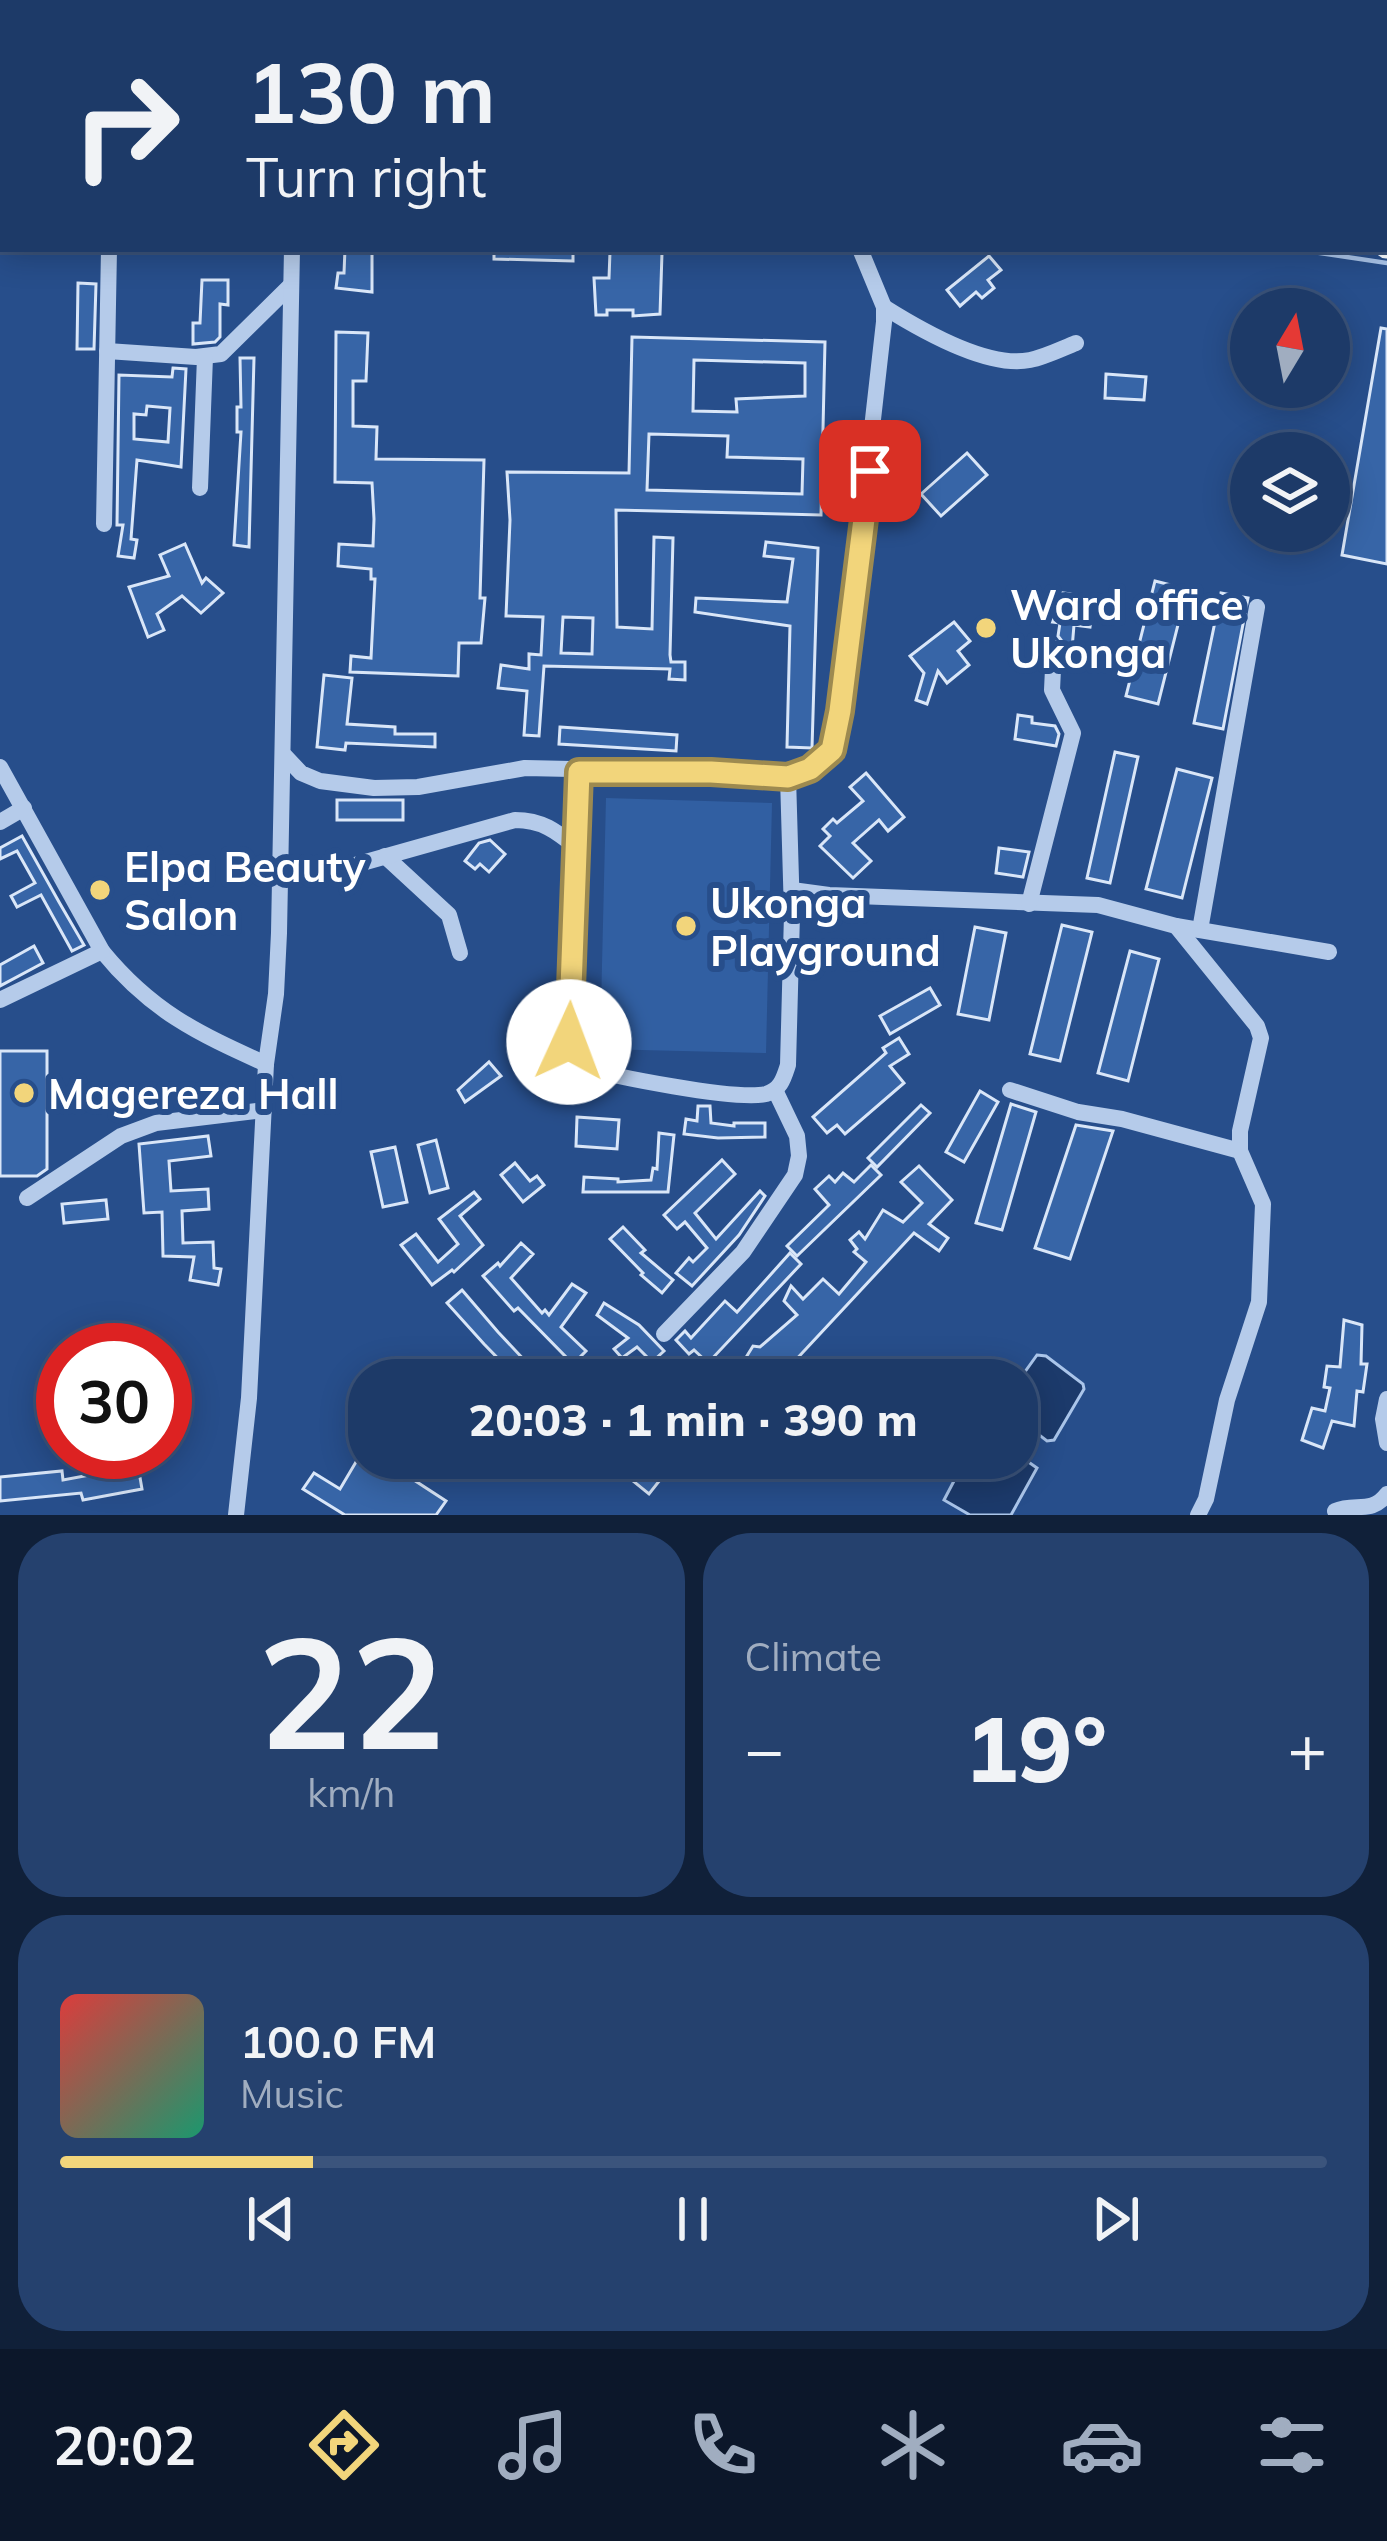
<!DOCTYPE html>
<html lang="en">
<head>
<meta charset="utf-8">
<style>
  :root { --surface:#1d3a68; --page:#25416e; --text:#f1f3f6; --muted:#a0adc0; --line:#3b547c; --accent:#f2d57b }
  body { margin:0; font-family:Mulish,sans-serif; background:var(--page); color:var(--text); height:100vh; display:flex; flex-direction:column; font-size:45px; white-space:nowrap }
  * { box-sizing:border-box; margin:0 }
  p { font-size:39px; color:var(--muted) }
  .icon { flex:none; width:66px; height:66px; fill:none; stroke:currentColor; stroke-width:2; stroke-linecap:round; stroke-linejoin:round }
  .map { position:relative; height:1515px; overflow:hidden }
  .panel { display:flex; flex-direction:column; gap:18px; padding:18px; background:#102039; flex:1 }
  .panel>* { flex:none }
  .top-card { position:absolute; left:0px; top:0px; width:1389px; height:252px; box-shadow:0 6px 30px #0003,0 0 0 3px var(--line); background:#1d3a68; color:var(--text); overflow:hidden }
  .needle { width:78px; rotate:10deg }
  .fabs { position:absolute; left:1230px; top:288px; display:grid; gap:24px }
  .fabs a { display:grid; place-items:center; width:120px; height:120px; border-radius:50%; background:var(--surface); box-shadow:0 6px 30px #0003,0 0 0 3px var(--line); font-size:60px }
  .speed { position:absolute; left:36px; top:1323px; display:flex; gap:24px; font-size:60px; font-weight:700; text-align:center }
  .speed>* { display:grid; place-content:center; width:156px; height:156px; border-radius:50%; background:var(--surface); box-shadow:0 6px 30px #0003,0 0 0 3px var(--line); line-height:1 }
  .speed .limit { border:18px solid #d22; background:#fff; color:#111 }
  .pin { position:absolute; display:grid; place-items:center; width:102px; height:102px; color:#fff; margin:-51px; border-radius:24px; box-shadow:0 6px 18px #0006 }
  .me { position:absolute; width:132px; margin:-66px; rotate:2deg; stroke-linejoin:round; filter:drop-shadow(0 0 9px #0008) }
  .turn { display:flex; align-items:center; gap:42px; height:252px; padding:0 48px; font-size:54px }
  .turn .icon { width:156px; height:156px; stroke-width:2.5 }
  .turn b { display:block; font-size:84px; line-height:102px }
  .big { font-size:90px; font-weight:800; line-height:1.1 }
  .panel .card { flex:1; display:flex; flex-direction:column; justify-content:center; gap:18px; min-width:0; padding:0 42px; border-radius:48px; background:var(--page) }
  .panel .dial { align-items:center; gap:0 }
  .dial b { font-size:156px; line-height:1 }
  .song { display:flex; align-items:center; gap:36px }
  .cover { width:144px; height:144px; border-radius:18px; background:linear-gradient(135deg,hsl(0 70% 55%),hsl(160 70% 35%)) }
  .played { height:12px; border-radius:6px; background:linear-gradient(90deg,var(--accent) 20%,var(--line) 20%) }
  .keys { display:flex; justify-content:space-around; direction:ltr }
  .heat { display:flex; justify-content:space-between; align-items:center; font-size:66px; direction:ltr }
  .panel .tiles { flex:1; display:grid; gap:18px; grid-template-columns:1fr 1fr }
  .card:last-child { grid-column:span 2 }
  .trip { position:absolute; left:348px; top:1359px; width:690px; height:120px; border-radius:48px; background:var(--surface); box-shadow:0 6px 30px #0003,0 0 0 3px var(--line); font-weight:800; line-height:120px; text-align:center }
  .tab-bar { display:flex; height:192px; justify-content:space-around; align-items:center; background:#0c172a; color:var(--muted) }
  .tab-bar .icon { width:84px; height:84px }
  .tab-bar .on { color:var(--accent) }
  .tab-bar b { font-size:54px; color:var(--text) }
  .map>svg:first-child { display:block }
</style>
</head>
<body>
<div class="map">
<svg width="1387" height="1515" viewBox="0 0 1387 1515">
  <rect width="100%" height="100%" fill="#274e8b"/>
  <!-- green -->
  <polygon fill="#315fa2" points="606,798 772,803 766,1053 600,1049"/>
  <!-- water -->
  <g fill="#1c3a6b" stroke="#aac5ea" stroke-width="3">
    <polygon points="1037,1355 1046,1356 1083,1384 1084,1389 1054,1440 1047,1441 1017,1418 1017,1383"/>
    <polygon points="1017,1454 1037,1468 1011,1515 970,1515 944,1500 966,1458 1017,1458"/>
  </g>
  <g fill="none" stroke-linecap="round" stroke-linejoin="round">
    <!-- stream -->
    <g stroke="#aac5ea" stroke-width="4.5">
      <polyline points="0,106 3,106"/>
      <polyline points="1386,230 1387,230"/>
      <polyline points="1293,249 1387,263"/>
    </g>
  </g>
  <!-- building -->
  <g fill="#3765a7" stroke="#d9e6f8" stroke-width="3" fill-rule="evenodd">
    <polygon points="345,249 372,249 372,292 336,288 338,273 344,273"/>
    <polygon points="494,249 573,249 573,261 494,259"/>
    <polygon points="610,252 662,253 660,314 633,316 633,310 607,310 607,315 596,315 594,278 609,278"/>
    <polygon points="989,256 1001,270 988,280 994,288 982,298 976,292 960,306 947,290"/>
    <polygon points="202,280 228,280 228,305 220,304 220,337 215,342 193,344 193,323 200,323"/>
    <polygon points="78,283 96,284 94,349 77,349"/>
    <polygon points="1381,328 1387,329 1387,564 1342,555"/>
    <polygon points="336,332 368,333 366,381 353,381 353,426 377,427 376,459 484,460 480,598 485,598 481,643 459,643 458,676 350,672 351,656 371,658 375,579 371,579 371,569 338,566 339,544 373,546 374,519 372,483 335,482"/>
    <path d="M 632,337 L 825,342 L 821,515 L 616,510 L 617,627 L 652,629 L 654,537 L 673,538 L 670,655 L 671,662 L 685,662 L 685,680 L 669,679 L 670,669 L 544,666 L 539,736 L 524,735 L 527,691 L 498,688 L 501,665 L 529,669 L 529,654 L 541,655 L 543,617 L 506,616 L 510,520 L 507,472 L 629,473 ZM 694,360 L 805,363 L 805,396 L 736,399 L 737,412 L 693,411 ZM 649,434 L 728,436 L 727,457 L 803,459 L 802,494 L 647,490 ZM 563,617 L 593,618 L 592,654 L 561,653 Z"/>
    <polygon points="240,358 254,358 249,547 234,545 241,432 237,432 237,407 241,407"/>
    <path d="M 173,368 L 186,369 L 181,467 L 137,460 L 131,539 L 137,540 L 134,558 L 118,556 L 123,525 L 117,525 L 119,375 L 172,377 ZM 147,406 L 170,408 L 168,442 L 134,439 L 134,414 L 146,415 Z"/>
    <polygon points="1106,374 1146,377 1144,400 1105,398"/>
    <polygon points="967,453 987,475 941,516 921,494"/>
    <polygon points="766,542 818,548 812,748 787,747 790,626 695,612 696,598 787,602 793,559 764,556"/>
    <polygon points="185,544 202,583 206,578 223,593 201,613 182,596 157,614 164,630 148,637 129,587 169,576 160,555"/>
    <polygon points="1155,581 1187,589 1158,704 1126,696"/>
    <polygon points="1056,592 1094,597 1090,627 1074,625 1072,649 1067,648 1058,636 1060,623 1052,622"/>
    <polygon points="1221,593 1248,598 1223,729 1194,723"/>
    <polygon points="954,622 970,641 958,651 969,665 947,683 938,671 927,704 916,700 924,673 910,656"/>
    <polygon points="324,675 352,678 347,724 395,727 395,734 435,734 435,747 346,743 345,750 317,747"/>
    <polygon points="1018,715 1032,717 1032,723 1055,726 1059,734 1056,746 1015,739"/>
    <polygon points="560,727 677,735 676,751 559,744"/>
    <polygon points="1115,752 1138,757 1110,883 1087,878"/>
    <polygon points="1177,769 1212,778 1182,898 1146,889"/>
    <polygon points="866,773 904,817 888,831 879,820 853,843 871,861 853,878 820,846 830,836 823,829 833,819 837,823 863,801 850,787"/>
    <rect x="337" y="800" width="66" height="20"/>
    <polygon points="22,836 59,902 84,945 72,951 41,895 17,907 11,896 35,883 17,851 0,859 0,848"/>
    <polygon points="490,840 505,854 489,872 480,864 475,869 465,861 479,843"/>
    <polygon points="999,848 1029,852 1023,877 996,873"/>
    <polygon points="1062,925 1092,932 1060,1061 1030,1054"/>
    <polygon points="975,927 1006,933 989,1020 958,1014"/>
    <polygon points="34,946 43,963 0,986 0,965"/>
    <polygon points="1130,951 1159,959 1128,1081 1098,1073"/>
    <polygon points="930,988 940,1005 890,1034 880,1016"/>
    <polygon points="899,1038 909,1054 890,1066 904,1083 845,1134 837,1125 827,1133 813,1117 886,1053 883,1048"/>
    <polygon points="0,1051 47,1051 47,1169 37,1176 0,1176"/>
    <polygon points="489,1062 501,1076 465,1102 458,1090"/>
    <polygon points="980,1091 998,1102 964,1162 946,1152"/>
    <polygon points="1011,1104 1036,1112 1002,1230 976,1223"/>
    <polygon points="921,1105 930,1113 877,1167 868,1158"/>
    <polygon points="698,1106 710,1106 711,1123 734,1126 734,1123 765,1123 765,1137 718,1138 684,1134 686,1119 697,1121"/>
    <polygon points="577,1117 619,1120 617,1149 576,1146"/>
    <polygon points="1076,1125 1113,1131 1070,1259 1035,1248"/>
    <polygon points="659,1133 674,1135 668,1192 583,1192 584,1177 618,1179 618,1182 651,1180 653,1168 657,1169"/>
    <polygon points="208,1136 211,1156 169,1161 171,1191 208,1189 209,1209 182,1211 183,1243 213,1242 214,1268 221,1269 218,1285 190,1280 194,1257 163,1256 162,1212 144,1213 139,1144"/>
    <polygon points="436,1140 448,1188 430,1193 418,1145"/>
    <polygon points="395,1147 407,1202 383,1207 371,1152"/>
    <polygon points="722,1160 735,1174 695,1213 716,1239 760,1191 765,1196 739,1235 692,1286 676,1273 689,1258 693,1262 707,1248 685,1222 677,1229 664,1215"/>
    <polygon points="515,1163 530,1181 537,1176 544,1185 523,1202 501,1175"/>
    <polygon points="871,1165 881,1175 797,1256 787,1246 829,1205 815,1189 829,1176 835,1182 843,1173 854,1182"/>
    <polygon points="919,1166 952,1200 929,1224 948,1238 939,1251 914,1233 777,1380 756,1380 765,1372 745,1359 753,1346 760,1347 797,1315 784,1301 791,1286 803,1299 823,1279 839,1294 866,1262 854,1252 857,1249 850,1240 859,1232 865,1239 883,1210 903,1222 922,1203 901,1182"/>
    <polygon points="474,1192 480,1199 460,1216 483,1245 454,1272 452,1270 432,1285 401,1245 416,1234 438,1262 458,1244 439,1219"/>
    <polygon points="106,1200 108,1219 64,1223 62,1204"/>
    <polygon points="623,1227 645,1250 641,1253 673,1280 662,1293 641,1275 643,1273 610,1239"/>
    <polygon points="521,1243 533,1254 511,1278 542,1313 545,1310 549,1315 572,1284 586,1293 561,1327 586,1351 573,1364 518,1308 514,1311 483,1276 498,1263 500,1266"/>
    <polygon points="790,1253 801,1264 708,1363 694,1350 689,1354 676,1340 685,1331 691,1338 725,1301 737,1312"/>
    <polygon points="462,1290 498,1332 543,1380 519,1380 484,1344 447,1303"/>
    <polygon points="604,1303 639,1325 664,1351 652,1362 637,1347 622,1358 614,1349 628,1338 597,1315"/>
    <polygon points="1344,1320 1362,1325 1361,1364 1367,1364 1363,1392 1357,1391 1354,1426 1332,1421 1323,1448 1302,1440 1312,1408 1325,1411 1330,1388 1324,1387 1327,1366 1340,1367"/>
    <polygon points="369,1440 369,1458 380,1458 446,1501 436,1515 345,1515 303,1489 314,1473 340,1489"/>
    <polygon points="618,1458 644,1458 664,1475 649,1494 612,1464"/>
    <polygon points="138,1466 142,1489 83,1500 81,1493 0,1501 0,1477 62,1471 63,1480"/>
  </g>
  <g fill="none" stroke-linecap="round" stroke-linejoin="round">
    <!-- minor -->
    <g stroke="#b5cbea" stroke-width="16">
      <polyline points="806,0 806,3"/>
      <polyline points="1353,3 1354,0"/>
      <polyline points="0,221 3,221"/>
      <path d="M 884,307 C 919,329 987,369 1030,360 C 1045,357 1061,349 1076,343"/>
      <polyline points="107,351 196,357 221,354 291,285"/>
      <polyline points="200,488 205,357"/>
      <polyline points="104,524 109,249"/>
      <polyline points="285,756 301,773 320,781 374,788 418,787 525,768 711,772 788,777 810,769 832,750 840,711 884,322 884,307 860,249"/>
      <path d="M 0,767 L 102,951 C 151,1011 197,1033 266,1064"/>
      <path d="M 579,772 L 572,1054 L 579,1066 C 610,1076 737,1101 766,1094 C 781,1090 784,1077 788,1065 L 792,914 L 788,777"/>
      <polyline points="0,822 24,808"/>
      <polyline points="385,856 449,915 460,953"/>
      <path d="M 355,865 L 515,820 C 542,820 556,831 576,847"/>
      <polyline points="792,890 829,895 1098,905 1176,926 1329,952"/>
      <polyline points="1029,904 1073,733 1052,690 1054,648"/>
      <polyline points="1176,926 1257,1026 1261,1038 1240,1131 1240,1151 1263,1204 1259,1302 1227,1400 1206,1499 1198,1515"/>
      <polyline points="1200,930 1257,607"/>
      <polyline points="0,1000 102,951"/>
      <polyline points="1010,1090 1078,1112 1122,1119 1240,1151"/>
      <polyline points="27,1198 121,1136 156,1123 264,1110"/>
      <polyline points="664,1334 743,1252 795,1175 799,1156 797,1136 775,1090"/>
      <polyline points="1387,1399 1383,1419 1387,1443"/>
      <path d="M 1335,1511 C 1355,1502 1371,1515 1387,1494"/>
      <polyline points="236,1515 249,1398 266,1064 276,994 279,933 292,249"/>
    </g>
    <!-- major -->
    <g stroke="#f8fbfe" stroke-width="21">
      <polyline points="0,127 3,127"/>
      <polyline points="1386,248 1387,248"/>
    </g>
  </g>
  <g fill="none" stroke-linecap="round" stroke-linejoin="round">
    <!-- route casing -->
    <g stroke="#9d8a50" stroke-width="30">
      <polyline id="route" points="569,1042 579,772 711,772 788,777 810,769 832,750 840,711 870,471"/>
    </g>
    <!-- route -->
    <use href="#route" stroke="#f2d57b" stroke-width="21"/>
  </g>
  <!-- markers -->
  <g fill="#f2d57b" stroke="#274e8b" stroke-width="4.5">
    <circle cx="986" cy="628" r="12"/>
    <circle cx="100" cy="890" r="12"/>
    <circle cx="686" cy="926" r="12"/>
    <circle cx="24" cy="1093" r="12"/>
  </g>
  <g text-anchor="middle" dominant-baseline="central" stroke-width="12" stroke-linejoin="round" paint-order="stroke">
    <!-- poi labels -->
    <g font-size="42" font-weight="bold" fill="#fff" stroke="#274e8b" text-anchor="start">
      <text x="1010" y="604">Ward office<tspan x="1010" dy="48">Ukonga</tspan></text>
      <text x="124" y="866">Elpa Beauty<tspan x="124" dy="48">Salon</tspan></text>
      <text x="710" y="902">Ukonga<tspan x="710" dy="48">Playground</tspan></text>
      <text x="48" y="1093">Magereza Hall</text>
    </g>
  </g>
</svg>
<div class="fabs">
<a><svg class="needle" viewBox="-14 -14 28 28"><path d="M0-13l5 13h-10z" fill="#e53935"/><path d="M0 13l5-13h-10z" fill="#a0adc0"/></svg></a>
<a><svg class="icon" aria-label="layers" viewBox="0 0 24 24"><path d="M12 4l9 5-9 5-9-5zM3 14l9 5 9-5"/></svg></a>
</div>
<div class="speed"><div class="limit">30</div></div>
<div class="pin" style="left:870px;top:471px;background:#d93025"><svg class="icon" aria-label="arrive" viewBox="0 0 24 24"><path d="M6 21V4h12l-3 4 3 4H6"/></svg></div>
<svg class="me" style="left:569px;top:1042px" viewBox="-20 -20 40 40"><circle r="19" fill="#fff"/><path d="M0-13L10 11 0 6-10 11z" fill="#f2d57b"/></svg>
<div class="trip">20:03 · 1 min · 390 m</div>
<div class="top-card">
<div class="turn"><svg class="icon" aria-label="right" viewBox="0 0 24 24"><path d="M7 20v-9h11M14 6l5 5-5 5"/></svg><div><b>130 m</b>Turn right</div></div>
</div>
</div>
<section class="panel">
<div class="tiles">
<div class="card dial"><b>22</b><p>km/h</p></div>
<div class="card"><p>Climate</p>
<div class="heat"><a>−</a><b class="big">19°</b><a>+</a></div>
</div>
<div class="card">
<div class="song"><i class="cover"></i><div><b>100.0 FM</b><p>Music</p></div></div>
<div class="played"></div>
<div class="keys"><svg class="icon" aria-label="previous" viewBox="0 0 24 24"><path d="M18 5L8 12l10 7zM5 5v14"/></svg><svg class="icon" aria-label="pause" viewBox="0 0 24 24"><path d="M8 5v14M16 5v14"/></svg><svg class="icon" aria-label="next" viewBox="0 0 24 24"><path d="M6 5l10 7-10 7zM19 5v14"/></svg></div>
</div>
</div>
</section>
<nav class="tab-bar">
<b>20:02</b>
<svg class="icon on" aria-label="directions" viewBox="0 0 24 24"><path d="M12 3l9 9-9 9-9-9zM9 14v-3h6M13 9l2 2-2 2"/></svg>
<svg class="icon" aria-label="music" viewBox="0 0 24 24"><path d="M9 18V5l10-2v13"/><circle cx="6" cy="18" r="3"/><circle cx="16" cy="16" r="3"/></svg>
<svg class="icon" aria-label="phone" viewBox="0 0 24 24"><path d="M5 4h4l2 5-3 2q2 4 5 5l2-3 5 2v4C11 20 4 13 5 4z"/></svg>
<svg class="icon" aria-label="climate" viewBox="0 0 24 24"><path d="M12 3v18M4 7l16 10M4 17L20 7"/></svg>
<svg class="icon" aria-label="car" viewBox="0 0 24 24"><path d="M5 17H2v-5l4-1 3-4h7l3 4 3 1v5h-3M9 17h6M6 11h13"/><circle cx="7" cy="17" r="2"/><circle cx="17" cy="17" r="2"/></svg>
<svg class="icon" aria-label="filters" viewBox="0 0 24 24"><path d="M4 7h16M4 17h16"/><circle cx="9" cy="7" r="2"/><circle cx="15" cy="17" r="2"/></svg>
</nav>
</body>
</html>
